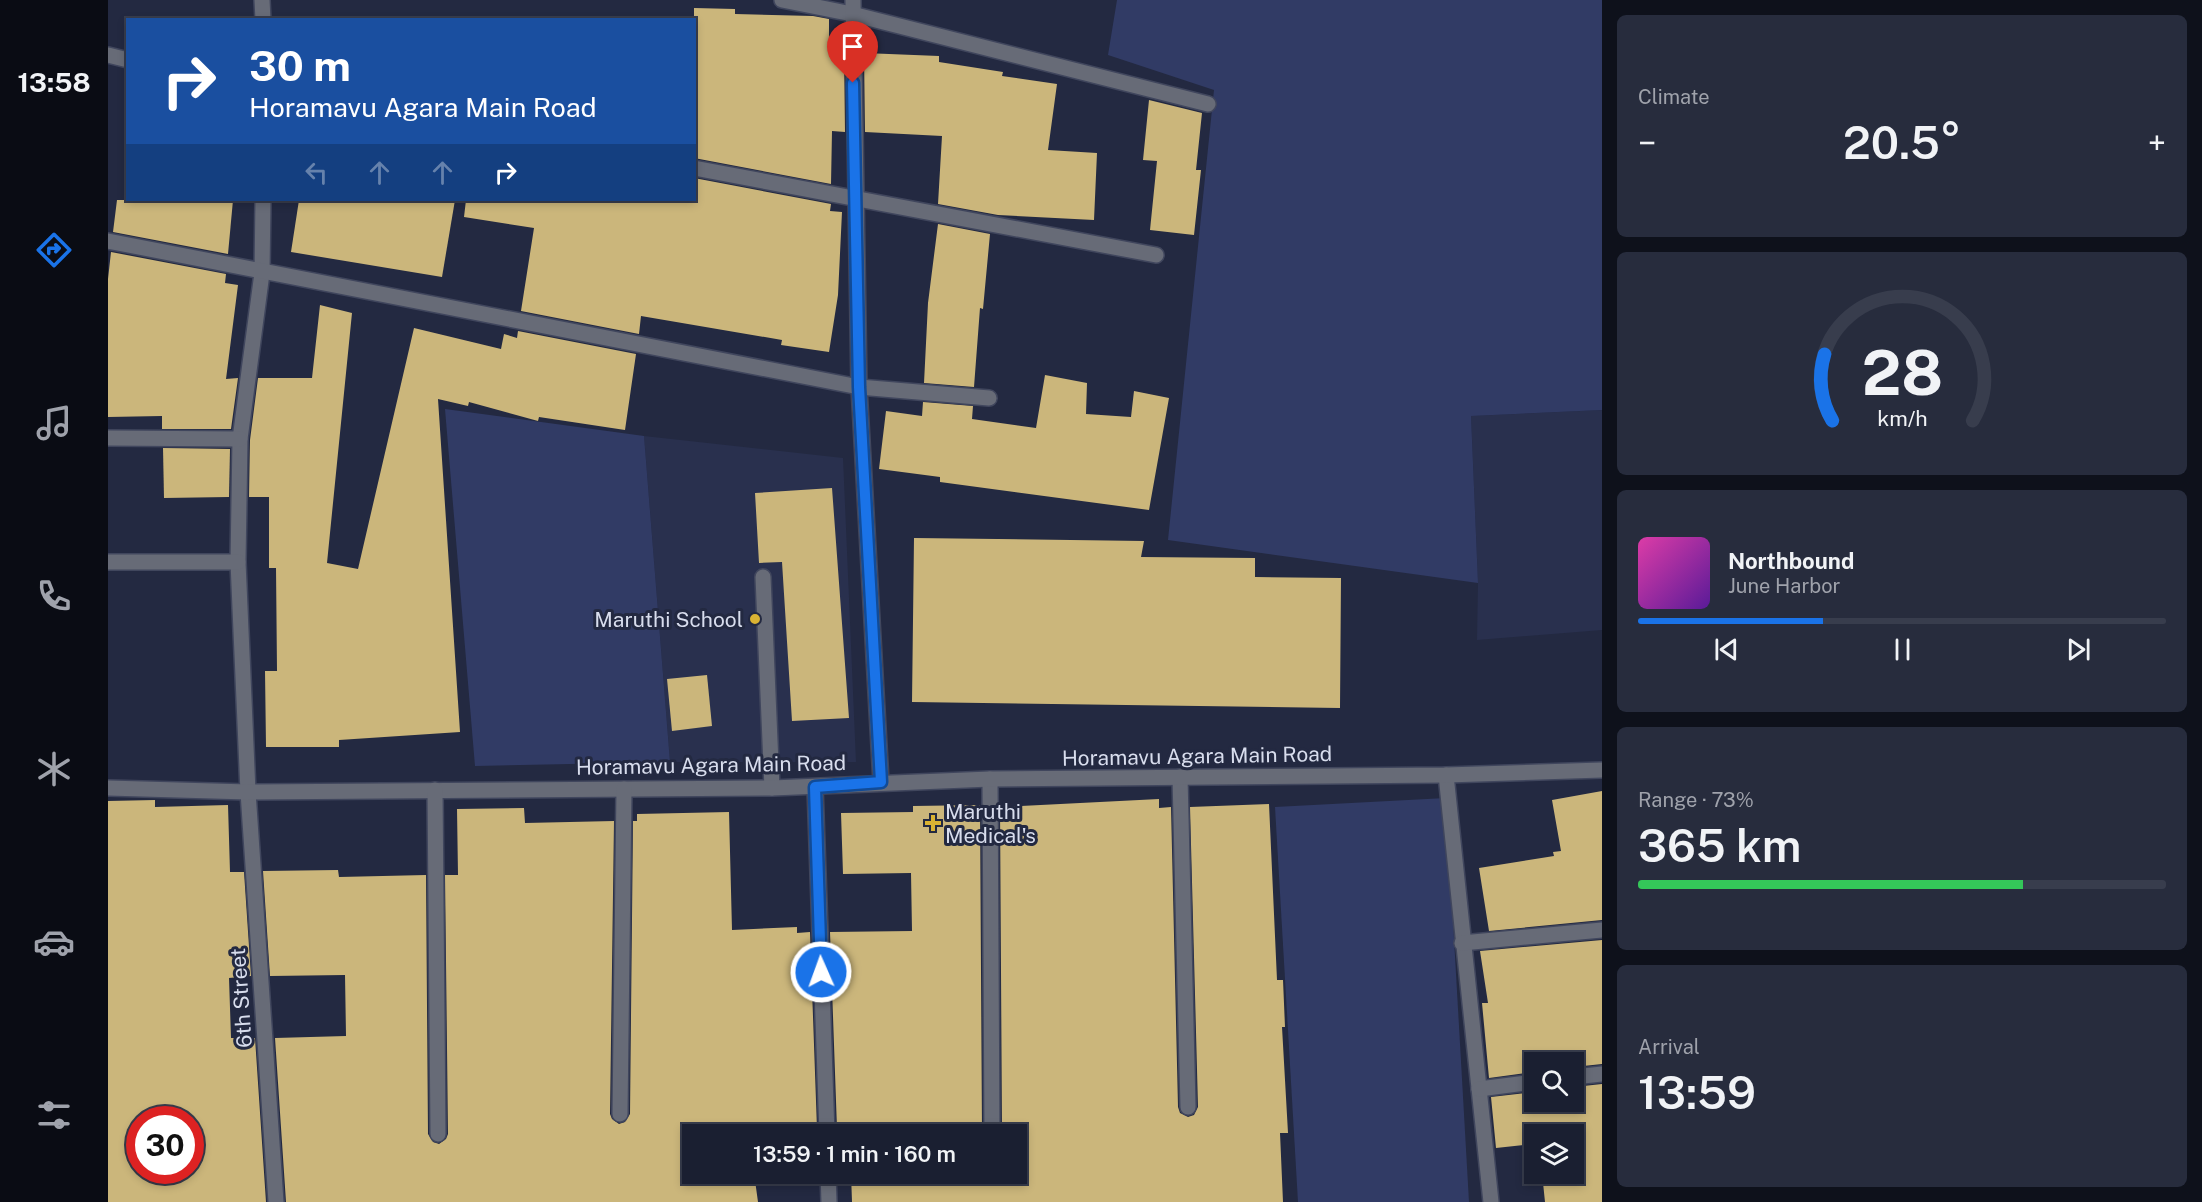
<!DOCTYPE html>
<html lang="en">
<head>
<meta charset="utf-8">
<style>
  :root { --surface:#1a1f31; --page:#272c3d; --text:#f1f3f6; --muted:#9fa2ab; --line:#383d4d; --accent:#1a73e8 }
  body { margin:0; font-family:"Public Sans",sans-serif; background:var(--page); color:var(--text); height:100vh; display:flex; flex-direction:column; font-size:22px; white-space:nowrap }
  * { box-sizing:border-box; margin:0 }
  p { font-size:20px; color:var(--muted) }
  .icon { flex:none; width:33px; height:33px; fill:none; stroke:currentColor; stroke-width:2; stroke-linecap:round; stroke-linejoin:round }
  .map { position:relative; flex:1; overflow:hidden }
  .sheet { display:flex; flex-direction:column; gap:15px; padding:15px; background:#0e111b; width:600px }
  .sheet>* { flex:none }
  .banner { position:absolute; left:18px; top:18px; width:570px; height:183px; border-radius:0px; box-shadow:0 3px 9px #0003,0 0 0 2px var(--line); background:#1a4fa0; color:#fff; overflow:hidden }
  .controls { position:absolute; left:1416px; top:1052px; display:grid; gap:12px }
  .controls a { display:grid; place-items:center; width:60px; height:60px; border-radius:0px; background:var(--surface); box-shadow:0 3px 9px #0003,0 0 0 2px var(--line); font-size:30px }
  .speed { position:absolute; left:18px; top:1106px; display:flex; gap:12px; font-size:30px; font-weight:700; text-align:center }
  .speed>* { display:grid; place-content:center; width:78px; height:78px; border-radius:50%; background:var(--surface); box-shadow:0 3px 9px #0003,0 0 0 2px var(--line); line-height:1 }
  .speed .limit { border:9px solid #d22; background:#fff; color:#111 }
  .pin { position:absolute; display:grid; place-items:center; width:51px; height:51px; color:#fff; margin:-62px -26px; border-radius:50% 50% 50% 0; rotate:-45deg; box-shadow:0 0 6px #0007 }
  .pin .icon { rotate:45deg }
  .me { position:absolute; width:66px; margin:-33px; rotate:358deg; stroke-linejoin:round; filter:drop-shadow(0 0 4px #0008) }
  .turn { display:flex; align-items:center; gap:21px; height:126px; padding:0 24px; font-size:27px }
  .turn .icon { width:78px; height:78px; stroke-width:2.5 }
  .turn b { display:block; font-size:42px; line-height:51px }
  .lanes { display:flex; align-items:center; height:57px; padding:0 24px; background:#0003; justify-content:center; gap:30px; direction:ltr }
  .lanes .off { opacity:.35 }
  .big { font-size:45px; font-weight:600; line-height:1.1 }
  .sheet .widget { flex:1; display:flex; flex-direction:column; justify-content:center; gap:9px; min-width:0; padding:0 21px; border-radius:9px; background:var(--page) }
  .sheet .dial { align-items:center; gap:0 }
  .dial svg { height:156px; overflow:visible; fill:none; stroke:var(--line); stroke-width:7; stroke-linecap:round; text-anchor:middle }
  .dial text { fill:var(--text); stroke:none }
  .song { display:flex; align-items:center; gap:18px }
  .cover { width:72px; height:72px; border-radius:9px; background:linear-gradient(135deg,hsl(320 70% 55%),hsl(270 70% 35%)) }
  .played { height:6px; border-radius:3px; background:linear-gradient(90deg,var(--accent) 35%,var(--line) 35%) }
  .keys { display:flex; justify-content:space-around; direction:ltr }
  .heat { display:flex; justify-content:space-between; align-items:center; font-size:33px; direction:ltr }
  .charge { height:9px; border-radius:4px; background:linear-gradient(90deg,#34c759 73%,var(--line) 0) }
  .trip { position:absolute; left:574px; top:1124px; width:345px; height:60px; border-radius:0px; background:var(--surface); box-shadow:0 3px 9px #0003,0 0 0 2px var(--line); font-weight:600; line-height:60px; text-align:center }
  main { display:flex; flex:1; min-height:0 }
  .tab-bar { display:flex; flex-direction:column; width:108px; justify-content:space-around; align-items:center; background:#0a0c14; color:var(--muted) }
  .tab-bar .icon { width:42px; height:42px }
  .tab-bar .on { color:var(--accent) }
  .tab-bar b { font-size:27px; color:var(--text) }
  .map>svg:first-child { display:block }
</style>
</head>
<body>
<main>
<nav class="tab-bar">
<b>13:58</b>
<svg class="icon on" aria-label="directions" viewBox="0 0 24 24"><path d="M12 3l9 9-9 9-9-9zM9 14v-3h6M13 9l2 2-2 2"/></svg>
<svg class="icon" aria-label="music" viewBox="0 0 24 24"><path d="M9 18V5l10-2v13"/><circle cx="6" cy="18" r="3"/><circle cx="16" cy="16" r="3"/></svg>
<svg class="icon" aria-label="phone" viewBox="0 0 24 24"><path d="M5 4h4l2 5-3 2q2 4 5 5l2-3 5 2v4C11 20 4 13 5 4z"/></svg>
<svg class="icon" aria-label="climate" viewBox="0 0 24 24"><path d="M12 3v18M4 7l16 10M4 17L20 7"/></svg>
<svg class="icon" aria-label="car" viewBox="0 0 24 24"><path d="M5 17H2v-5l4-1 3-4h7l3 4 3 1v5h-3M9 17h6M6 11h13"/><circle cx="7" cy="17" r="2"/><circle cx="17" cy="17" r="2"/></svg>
<svg class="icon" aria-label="filters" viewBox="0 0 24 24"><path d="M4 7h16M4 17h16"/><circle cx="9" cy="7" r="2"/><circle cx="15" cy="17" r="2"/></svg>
</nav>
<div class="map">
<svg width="1494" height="1202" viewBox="0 0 1494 1202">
  <rect width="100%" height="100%" fill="#232941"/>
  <!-- built -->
  <g fill="#29304e">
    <polygon points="1494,410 1494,630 1369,640 1370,583 1363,416"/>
    <polygon points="536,436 735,458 748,762 562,762"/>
  </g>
  <!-- green -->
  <g fill="#313b65">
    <polygon points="1009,0 1494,0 1494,410 1363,416 1370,583 1060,540 1106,90 1000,55"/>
    <polygon points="337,409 536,436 562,762 367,766"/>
    <polygon points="1338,798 1361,1202 1190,1202 1167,807"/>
  </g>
  <!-- building -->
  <g fill="#cbb67b" fill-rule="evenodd">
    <polygon points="586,8 627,9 627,14 705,16 721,19 721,51 736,52 737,132 724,131 723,184 586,158"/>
    <polygon points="756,53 831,56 831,62 895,72 894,76 949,84 940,150 989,153 986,220 890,215 830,204 834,136 757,132"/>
    <polygon points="1041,100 1094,113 1088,170 1093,170 1086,235 1042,230 1049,161 1035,160"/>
    <polygon points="586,178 723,204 722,211 734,212 730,295 721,352 673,345 674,340 533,316 531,334 413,311 426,228 356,217 358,200 586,200"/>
    <polygon points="9,200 125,200 120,254 5,232"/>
    <polygon points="191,200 347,200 334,277 183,252"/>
    <polygon points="830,224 882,234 875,309 872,308 866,387 816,383 820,303"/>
    <polygon points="3,252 118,274 117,283 130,285 118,379 130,378 123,429 54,429 54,416 0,417 0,279"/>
    <polygon points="212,305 244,313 219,563 250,569 306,328 393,349 396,334 409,338 410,331 528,354 517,430 431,417 430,421 361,402 360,406 330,399 352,732 231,740 231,747 158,747 157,671 169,671 168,568 161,568 161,497 141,497 142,440 150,378 204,378"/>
    <polygon points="937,375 979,383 978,414 1023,417 1026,391 1061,398 1041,510 832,482 832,477 771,469 778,411 814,416 815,402 865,406 864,419 928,428"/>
    <polygon points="55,448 122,449 121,497 56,498"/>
    <polygon points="724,488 741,718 684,721 674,562 651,563 647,493"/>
    <polygon points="806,538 1036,541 1033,557 1147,558 1147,577 1233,578 1232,708 804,702"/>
    <polygon points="599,675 604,726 564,731 559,679"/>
    <polygon points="1494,791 1494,920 1381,931 1371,868 1446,856 1445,852 1453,851 1444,800"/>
    <polygon points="1051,799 1051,808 1063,807 1070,1107 1072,1113 1080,1117 1086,1115 1090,1107 1082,807 1161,804 1169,980 1175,980 1177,1027 1174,1027 1180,1133 1172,1133 1175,1202 744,1202 743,1173 909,1173 909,1134 894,1134 892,807"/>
    <path d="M 47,800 L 47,807 L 120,805 L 122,872 L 136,872 L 143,976 L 121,978 L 123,1038 L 147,1038 L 158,1202 L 0,1202 L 0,801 ZM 32,1119 L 82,1119 L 82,1170 L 32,1170 Z"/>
    <polygon points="872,805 874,1134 742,1134 742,1128 729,1129 722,932 804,931 803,873 735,874 733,813 805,812 805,806"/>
    <polygon points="416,808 417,823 506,821 502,1114 504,1119 511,1124 517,1122 522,1114 525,821 529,821 529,814 621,812 624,930 689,927 689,933 702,932 709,1129 585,1134 585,1173 646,1173 650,1202 178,1202 167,1038 238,1036 237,975 162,976 155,871 230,870 231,877 318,875 320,1134 325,1142 331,1144 338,1139 340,1134 337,875 350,875 349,809"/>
    <polygon points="1494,940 1494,1064 1466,1067 1466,1062 1426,1062 1426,1072 1381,1078 1374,1003 1380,1003 1372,951"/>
    <polygon points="1494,1084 1494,1202 1437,1202 1434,1173 1466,1173 1466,1134 1426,1134 1426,1144 1388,1148 1383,1097 1426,1092 1426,1101 1466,1101 1466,1087"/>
  </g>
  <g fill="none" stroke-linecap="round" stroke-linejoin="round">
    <!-- minor casing -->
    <g stroke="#40465d" stroke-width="18">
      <g id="minor">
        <polyline points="154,0 155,20"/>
        <polyline points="674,0 744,14 1100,104"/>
        <polyline points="745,0 751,387 773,782"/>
        <polyline points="0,55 20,60"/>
        <polyline points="586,168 1048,255"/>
        <polyline points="155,200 154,273 132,439 130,562 140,792 168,1202"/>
        <polyline points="0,241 751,387 881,398"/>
        <polyline points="0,438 132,439"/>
        <polyline points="0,562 130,562"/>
        <polyline points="655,577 664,788"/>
        <polyline points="1338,775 1383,1202"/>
        <polyline points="1072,777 1080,1107"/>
        <polyline points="882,779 884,1134"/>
        <polyline points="707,787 719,1134"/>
        <polyline points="0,788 140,792 664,788 882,779 1338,775 1494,770"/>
        <polyline points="327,790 330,1134"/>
        <polyline points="1354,943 1494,930"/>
        <polyline points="1466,1077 1494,1074"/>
        <polyline points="1371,1089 1426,1082"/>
        <polyline points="512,1114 516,789"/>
        <polyline points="720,1173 721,1202"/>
      </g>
    </g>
    <!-- minor -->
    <use href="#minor" stroke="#676b77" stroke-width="15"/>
  </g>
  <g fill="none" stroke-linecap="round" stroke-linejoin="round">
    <!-- route casing -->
    <g stroke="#114b97" stroke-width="15">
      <polyline id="route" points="713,972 707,787 773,782 751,387 745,83"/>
    </g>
    <!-- route -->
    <use href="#route" stroke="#1a73e8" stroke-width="10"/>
  </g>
  <!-- markers -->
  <g fill="#dab333" stroke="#232941" stroke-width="2">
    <circle cx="647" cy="619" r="6"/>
    <path d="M822 814h6v6h6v6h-6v6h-6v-6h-6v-6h6z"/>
  </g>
  <g text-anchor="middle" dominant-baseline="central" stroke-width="6" stroke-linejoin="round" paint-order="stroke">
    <!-- poi labels -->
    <g font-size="21" fill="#d8dded" stroke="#232941" text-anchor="end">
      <text x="635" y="619">Maruthi School</text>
      <text x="837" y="811" text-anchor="start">Maruthi<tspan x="837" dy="24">Medical's</tspan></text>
    </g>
    <!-- street labels -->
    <g font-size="21" fill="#d8dded" stroke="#232941">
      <text transform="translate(1089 756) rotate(-1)">Horamavu Agara Main Road</text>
      <text transform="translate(603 765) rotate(-1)">Horamavu Agara Main Road</text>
      <text transform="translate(133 998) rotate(-94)">6th Street</text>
    </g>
  </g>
</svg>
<div class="controls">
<a><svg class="icon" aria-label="search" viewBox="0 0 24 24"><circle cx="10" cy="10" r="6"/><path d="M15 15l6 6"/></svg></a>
<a><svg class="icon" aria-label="layers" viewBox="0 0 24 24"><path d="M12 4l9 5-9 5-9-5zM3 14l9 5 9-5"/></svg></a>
</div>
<div class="speed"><div class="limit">30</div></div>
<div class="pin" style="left:745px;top:83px;background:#d93025"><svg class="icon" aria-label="arrive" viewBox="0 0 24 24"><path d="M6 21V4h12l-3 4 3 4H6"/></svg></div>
<svg class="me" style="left:713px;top:972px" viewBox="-20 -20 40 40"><circle r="17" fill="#1a73e8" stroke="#fff" stroke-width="3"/><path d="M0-11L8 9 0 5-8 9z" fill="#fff"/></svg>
<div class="trip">13:59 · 1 min · 160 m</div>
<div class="banner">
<div class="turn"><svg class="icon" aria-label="right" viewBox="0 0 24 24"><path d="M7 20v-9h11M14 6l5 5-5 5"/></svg><div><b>30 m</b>Horamavu Agara Main Road</div></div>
<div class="lanes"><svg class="icon off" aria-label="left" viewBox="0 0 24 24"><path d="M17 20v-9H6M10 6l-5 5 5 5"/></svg><svg class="icon off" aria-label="ahead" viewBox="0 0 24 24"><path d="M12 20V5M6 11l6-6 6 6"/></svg><svg class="icon off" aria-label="ahead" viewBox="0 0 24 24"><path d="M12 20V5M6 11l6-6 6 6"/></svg><svg class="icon" aria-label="right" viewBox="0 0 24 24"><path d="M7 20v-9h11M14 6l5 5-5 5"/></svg></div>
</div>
</div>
<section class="sheet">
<div class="widget"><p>Climate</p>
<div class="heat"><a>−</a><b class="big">20.5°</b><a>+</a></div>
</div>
<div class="widget dial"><svg viewBox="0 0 100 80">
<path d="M14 69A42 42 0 1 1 86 69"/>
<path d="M14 69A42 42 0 0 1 10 35" stroke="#1a73e8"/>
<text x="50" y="56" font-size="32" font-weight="700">28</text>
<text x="50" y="72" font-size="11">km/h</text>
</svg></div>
<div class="widget">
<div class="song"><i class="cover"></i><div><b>Northbound</b><p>June Harbor</p></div></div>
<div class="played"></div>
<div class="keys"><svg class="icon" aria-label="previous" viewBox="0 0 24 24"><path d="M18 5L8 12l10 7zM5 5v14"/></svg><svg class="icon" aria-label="pause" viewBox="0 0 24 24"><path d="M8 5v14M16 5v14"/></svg><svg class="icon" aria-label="next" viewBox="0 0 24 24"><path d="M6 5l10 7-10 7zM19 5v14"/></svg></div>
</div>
<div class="widget"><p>Range · 73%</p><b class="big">365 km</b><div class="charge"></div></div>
<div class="widget"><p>Arrival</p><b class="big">13:59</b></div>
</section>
</main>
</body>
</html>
